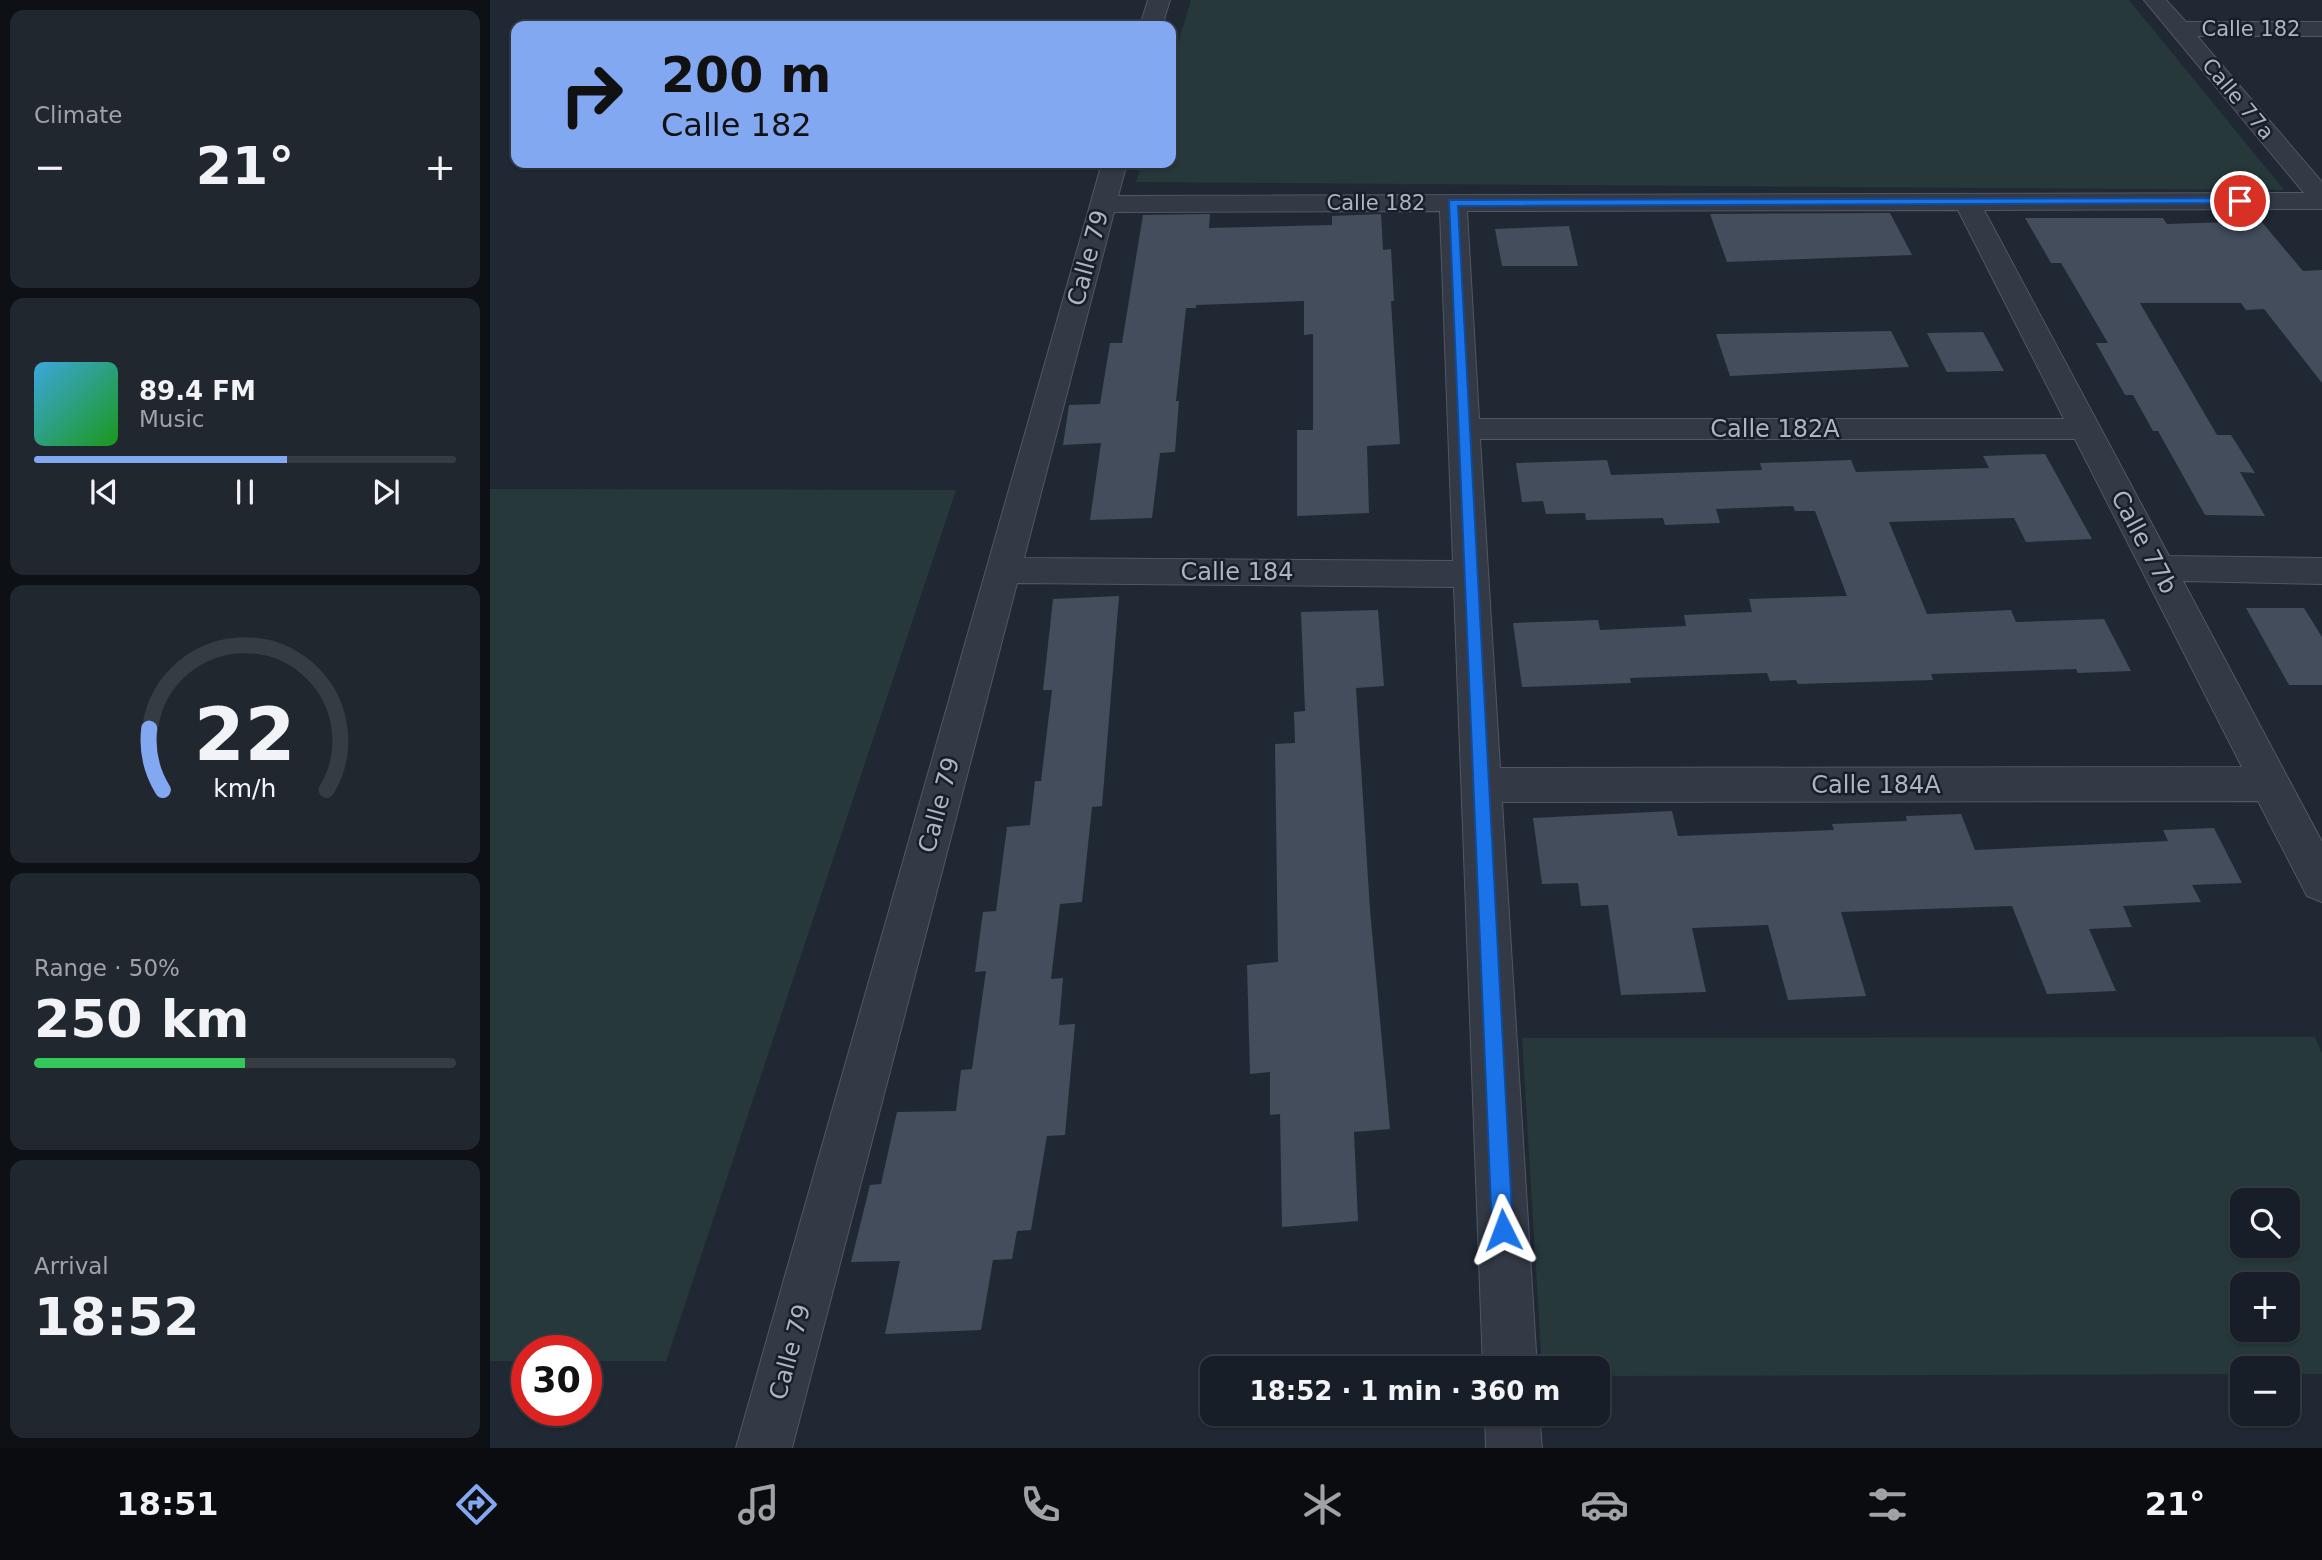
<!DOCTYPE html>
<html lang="en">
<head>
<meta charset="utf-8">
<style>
  :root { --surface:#181e27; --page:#21272f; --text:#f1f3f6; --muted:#9fa2a7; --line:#363c44; --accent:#83a8f2 }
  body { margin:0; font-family:"DejaVu Sans",sans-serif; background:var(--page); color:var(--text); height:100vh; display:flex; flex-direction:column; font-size:26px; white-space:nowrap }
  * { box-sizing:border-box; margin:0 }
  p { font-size:23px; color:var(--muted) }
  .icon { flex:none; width:38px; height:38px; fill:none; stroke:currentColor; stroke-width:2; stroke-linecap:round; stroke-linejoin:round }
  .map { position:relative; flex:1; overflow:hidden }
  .details { display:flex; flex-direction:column; gap:10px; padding:10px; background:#0d1015; width:490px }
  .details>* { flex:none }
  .hud { position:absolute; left:21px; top:21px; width:665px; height:147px; border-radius:14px; box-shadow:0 2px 5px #0004,0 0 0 2px var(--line); background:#83a8f2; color:#111; overflow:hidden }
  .tools { position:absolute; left:1740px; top:1188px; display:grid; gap:14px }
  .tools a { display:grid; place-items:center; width:70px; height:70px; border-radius:14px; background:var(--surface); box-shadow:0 2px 5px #0004,0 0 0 2px var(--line); font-size:35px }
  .speed { position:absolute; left:21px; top:1335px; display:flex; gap:14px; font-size:35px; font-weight:700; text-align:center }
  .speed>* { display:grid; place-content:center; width:91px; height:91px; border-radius:50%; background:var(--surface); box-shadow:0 2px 5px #0004,0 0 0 2px var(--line); line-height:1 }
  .speed .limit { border:10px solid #d22; background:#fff; color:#111 }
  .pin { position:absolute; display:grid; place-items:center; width:60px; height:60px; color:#fff; margin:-30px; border:4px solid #fff; border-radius:50%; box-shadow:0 2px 7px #0007 }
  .me { position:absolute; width:77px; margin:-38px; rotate:357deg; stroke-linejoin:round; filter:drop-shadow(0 0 5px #0008) }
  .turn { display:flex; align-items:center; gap:24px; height:147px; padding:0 35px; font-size:32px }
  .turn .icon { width:91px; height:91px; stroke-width:2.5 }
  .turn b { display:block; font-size:49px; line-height:60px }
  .big { font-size:52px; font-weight:700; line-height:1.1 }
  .details .tile { flex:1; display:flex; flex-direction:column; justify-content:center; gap:10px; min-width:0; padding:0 24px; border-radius:14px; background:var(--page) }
  .details .dial { align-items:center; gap:0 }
  .dial svg { height:182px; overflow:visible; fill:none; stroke:var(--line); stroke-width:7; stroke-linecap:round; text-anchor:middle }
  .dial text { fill:var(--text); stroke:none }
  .song { display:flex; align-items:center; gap:21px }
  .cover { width:84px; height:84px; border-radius:10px; background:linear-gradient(135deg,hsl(200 70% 55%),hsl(120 70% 35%)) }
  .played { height:7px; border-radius:4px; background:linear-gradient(90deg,var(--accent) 60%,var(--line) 60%) }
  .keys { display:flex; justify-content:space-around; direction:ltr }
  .heat { display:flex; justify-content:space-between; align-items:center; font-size:38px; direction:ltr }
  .charge { height:10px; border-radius:5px; background:linear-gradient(90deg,#34c759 50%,var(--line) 0) }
  .trip { position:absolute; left:710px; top:1356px; width:410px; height:70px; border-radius:14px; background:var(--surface); box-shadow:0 2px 5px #0004,0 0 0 2px var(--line); font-weight:700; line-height:70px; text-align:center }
  .tabs { display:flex; height:112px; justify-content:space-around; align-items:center; background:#0a0c10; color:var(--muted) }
  .tabs .icon { width:49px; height:49px }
  .tabs .selected { color:var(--accent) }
  .tabs b { font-size:32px; color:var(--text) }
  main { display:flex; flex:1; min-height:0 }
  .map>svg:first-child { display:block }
</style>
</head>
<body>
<main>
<section class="details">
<div class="tile"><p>Climate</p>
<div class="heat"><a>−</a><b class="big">21°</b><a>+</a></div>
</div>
<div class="tile">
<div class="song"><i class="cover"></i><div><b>89.4 FM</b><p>Music</p></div></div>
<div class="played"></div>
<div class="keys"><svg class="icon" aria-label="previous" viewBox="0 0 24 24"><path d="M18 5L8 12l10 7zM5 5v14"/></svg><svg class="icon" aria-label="pause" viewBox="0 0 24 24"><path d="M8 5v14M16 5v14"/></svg><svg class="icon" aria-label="next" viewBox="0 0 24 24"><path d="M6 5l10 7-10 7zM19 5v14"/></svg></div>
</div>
<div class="tile dial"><svg viewBox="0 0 100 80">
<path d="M14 69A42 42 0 1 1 86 69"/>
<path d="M14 69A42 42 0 0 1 8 42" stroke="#83a8f2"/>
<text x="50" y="56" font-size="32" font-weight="700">22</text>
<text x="50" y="72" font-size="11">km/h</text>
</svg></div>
<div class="tile"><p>Range · 50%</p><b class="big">250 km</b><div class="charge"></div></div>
<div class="tile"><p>Arrival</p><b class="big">18:52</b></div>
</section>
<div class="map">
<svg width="1832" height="1448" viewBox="0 0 1832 1448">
  <rect width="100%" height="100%" fill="#202834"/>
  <!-- green -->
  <g fill="#26383a" fill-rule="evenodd">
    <polygon points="701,0 1639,0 1794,190 646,182 652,163 681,163 681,67"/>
    <polygon points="0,489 466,490 176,1361 96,1361 96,1351 37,1351 37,1361 0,1361"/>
    <path d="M 1825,1037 L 1832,1053 L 1832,1374 L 1797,1374 L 1797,1368 L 1752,1368 L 1752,1374 L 1108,1376 L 1108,1368 L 1052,1368 L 1032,1038 ZM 1752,1200 L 1797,1200 L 1797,1246 L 1752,1246 ZM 1752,1284 L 1797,1284 L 1797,1330 L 1752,1330 Z"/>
  </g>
  <!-- building -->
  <g fill="#434d5c">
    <polygon points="1400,213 1422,255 1237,262 1220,214"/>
    <polygon points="720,214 719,228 842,225 842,216 891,214 893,250 901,249 904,301 901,301 910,444 877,446 879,513 807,516 807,430 823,430 823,334 814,335 814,301 706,305 706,308 696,308 686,401 689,401 685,452 670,453 662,518 600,520 611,443 573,445 579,405 610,404 620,343 632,343 653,215"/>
    <polygon points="1535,218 1673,218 1677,224 1771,221 1813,271 1832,270 1832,383 1774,309 1756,310 1751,303 1650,303 1727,435 1741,435 1765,473 1750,472 1775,516 1715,515 1668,431 1663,431 1643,395 1635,395 1606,343 1618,343 1571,263 1561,263"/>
    <polygon points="1079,226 1088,266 1012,266 1005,229"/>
    <polygon points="1401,331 1419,367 1240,376 1226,334"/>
    <polygon points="1493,332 1514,371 1457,372 1437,333"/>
    <polygon points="1555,454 1602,539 1536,542 1524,518 1399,522 1437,614 1521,610 1526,622 1614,619 1641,671 1588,673 1586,669 1441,674 1443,680 1308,684 1306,680 1280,681 1277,673 1140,678 1141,683 1032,687 1023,623 1108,620 1110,630 1196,626 1194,615 1262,612 1259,599 1357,596 1325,511 1305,511 1303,506 1226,509 1230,523 1175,525 1173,518 1096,520 1095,513 1056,514 1053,501 1032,502 1026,463 1117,460 1121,475 1272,470 1270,463 1361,460 1366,472 1499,468 1493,456"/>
    <polygon points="629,596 612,806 602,807 592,902 570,904 561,979 573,978 569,1025 585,1024 575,1135 557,1136 541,1230 527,1231 522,1259 503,1260 491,1330 395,1334 410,1261 361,1262 380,1185 391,1184 407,1112 466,1111 471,1070 482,1069 496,971 485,972 493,912 506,911 517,827 540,825 545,781 551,781 562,690 553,690 563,599"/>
    <polygon points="1756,608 1814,608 1832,637 1832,685 1799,685"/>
    <polygon points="888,610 894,686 866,688 880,910 900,1129 864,1132 868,1221 792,1227 790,1114 780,1115 780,1072 760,1074 757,965 788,962 785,744 805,743 804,712 815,711 811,612"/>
    <polygon points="1182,811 1188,836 1344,830 1342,824 1417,821 1416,816 1471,814 1485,850 1678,841 1673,830 1724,828 1752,883 1702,885 1711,902 1633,906 1642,927 1599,929 1626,991 1557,994 1522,906 1351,912 1376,996 1298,1000 1278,925 1202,928 1216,992 1131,995 1118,905 1091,906 1088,883 1052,884 1043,818"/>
  </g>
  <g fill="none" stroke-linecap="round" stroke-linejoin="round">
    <!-- minor casing -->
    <g stroke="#515763" stroke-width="2">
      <g id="minor">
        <polygon points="658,0 680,0 672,26 650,26"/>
        <path d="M 1654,0 L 1676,0 L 1696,22 L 1832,22 L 1832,36 L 1707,36 L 1832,182 L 1832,209 L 1494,210 L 1679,556 L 1832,558 L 1832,584 L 1693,581 L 1832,842 L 1832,902 L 1817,896 L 1768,801 L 1012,802 L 1047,1368 L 993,1368 L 964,587 L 527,583 L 302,1448 L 246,1448 L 612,163 L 637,163 L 628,196 L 1814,193 ZM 1468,210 L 1574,419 L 989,419 L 977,211 ZM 950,211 L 963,561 L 534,558 L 624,212 ZM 990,439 L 1585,439 L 1752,767 L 1010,768 Z"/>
        <polygon points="995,1414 1049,1414 1052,1448 996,1448"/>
      </g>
    </g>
    <!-- minor -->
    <use href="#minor" fill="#333a45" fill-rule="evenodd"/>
  </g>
  <!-- route -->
  <polygon fill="#1a73e8" stroke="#114b97" stroke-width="2" points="1750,198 1754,199 1754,203 968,206 1023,1230 1020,1237 1013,1240 1006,1237 1002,1230 959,200"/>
  <g text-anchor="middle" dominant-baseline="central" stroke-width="5" stroke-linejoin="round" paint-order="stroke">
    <!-- far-street labels -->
    <g font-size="21" fill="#adb4c2" stroke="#191f29">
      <text x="1761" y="29">Calle 182</text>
      <text transform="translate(1748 99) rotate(50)">Calle 77a</text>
      <text x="886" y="203">Calle 182</text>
    </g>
    <!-- street labels -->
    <g font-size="24" fill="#adb4c2" stroke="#191f29">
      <text transform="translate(598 258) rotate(-75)">Calle 79</text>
      <text x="1285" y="429">Calle 182A</text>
      <text transform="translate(1654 542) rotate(62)">Calle 77b</text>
      <text x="747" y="572">Calle 184</text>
      <text x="1386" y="785">Calle 184A</text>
      <text transform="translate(449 805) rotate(-75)">Calle 79</text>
      <text transform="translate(300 1352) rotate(-75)">Calle 79</text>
    </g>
  </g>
</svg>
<div class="tools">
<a><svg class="icon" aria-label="search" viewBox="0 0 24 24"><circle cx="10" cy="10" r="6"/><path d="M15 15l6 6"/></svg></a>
<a>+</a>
<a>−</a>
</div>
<div class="speed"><div class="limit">30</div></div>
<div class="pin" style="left:1750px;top:201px;background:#d93025"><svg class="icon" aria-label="arrive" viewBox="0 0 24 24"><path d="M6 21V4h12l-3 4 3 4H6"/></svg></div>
<svg class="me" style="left:1013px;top:1230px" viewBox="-20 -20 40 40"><path d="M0-17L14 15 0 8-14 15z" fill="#1a73e8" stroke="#fff" stroke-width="4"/></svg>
<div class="trip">18:52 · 1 min · 360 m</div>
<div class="hud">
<div class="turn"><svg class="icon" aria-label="right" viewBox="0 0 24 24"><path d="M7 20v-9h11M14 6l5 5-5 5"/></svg><div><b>200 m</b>Calle 182</div></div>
</div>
</div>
</main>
<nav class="tabs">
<b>18:51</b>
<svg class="icon selected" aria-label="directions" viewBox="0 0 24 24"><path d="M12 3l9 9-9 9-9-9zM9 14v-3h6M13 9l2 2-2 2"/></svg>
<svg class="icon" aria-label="music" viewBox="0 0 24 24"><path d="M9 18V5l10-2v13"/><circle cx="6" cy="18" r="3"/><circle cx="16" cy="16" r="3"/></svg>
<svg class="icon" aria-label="phone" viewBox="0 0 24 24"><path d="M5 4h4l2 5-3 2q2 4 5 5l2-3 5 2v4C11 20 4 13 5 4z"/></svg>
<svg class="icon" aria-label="climate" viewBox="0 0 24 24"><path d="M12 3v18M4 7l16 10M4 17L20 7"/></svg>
<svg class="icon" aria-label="car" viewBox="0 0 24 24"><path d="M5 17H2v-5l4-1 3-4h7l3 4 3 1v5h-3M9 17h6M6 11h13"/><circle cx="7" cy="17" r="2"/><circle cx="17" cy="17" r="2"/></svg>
<svg class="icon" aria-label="filters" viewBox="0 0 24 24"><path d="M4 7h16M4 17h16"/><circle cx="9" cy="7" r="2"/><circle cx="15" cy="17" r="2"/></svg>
<b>21°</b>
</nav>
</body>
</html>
